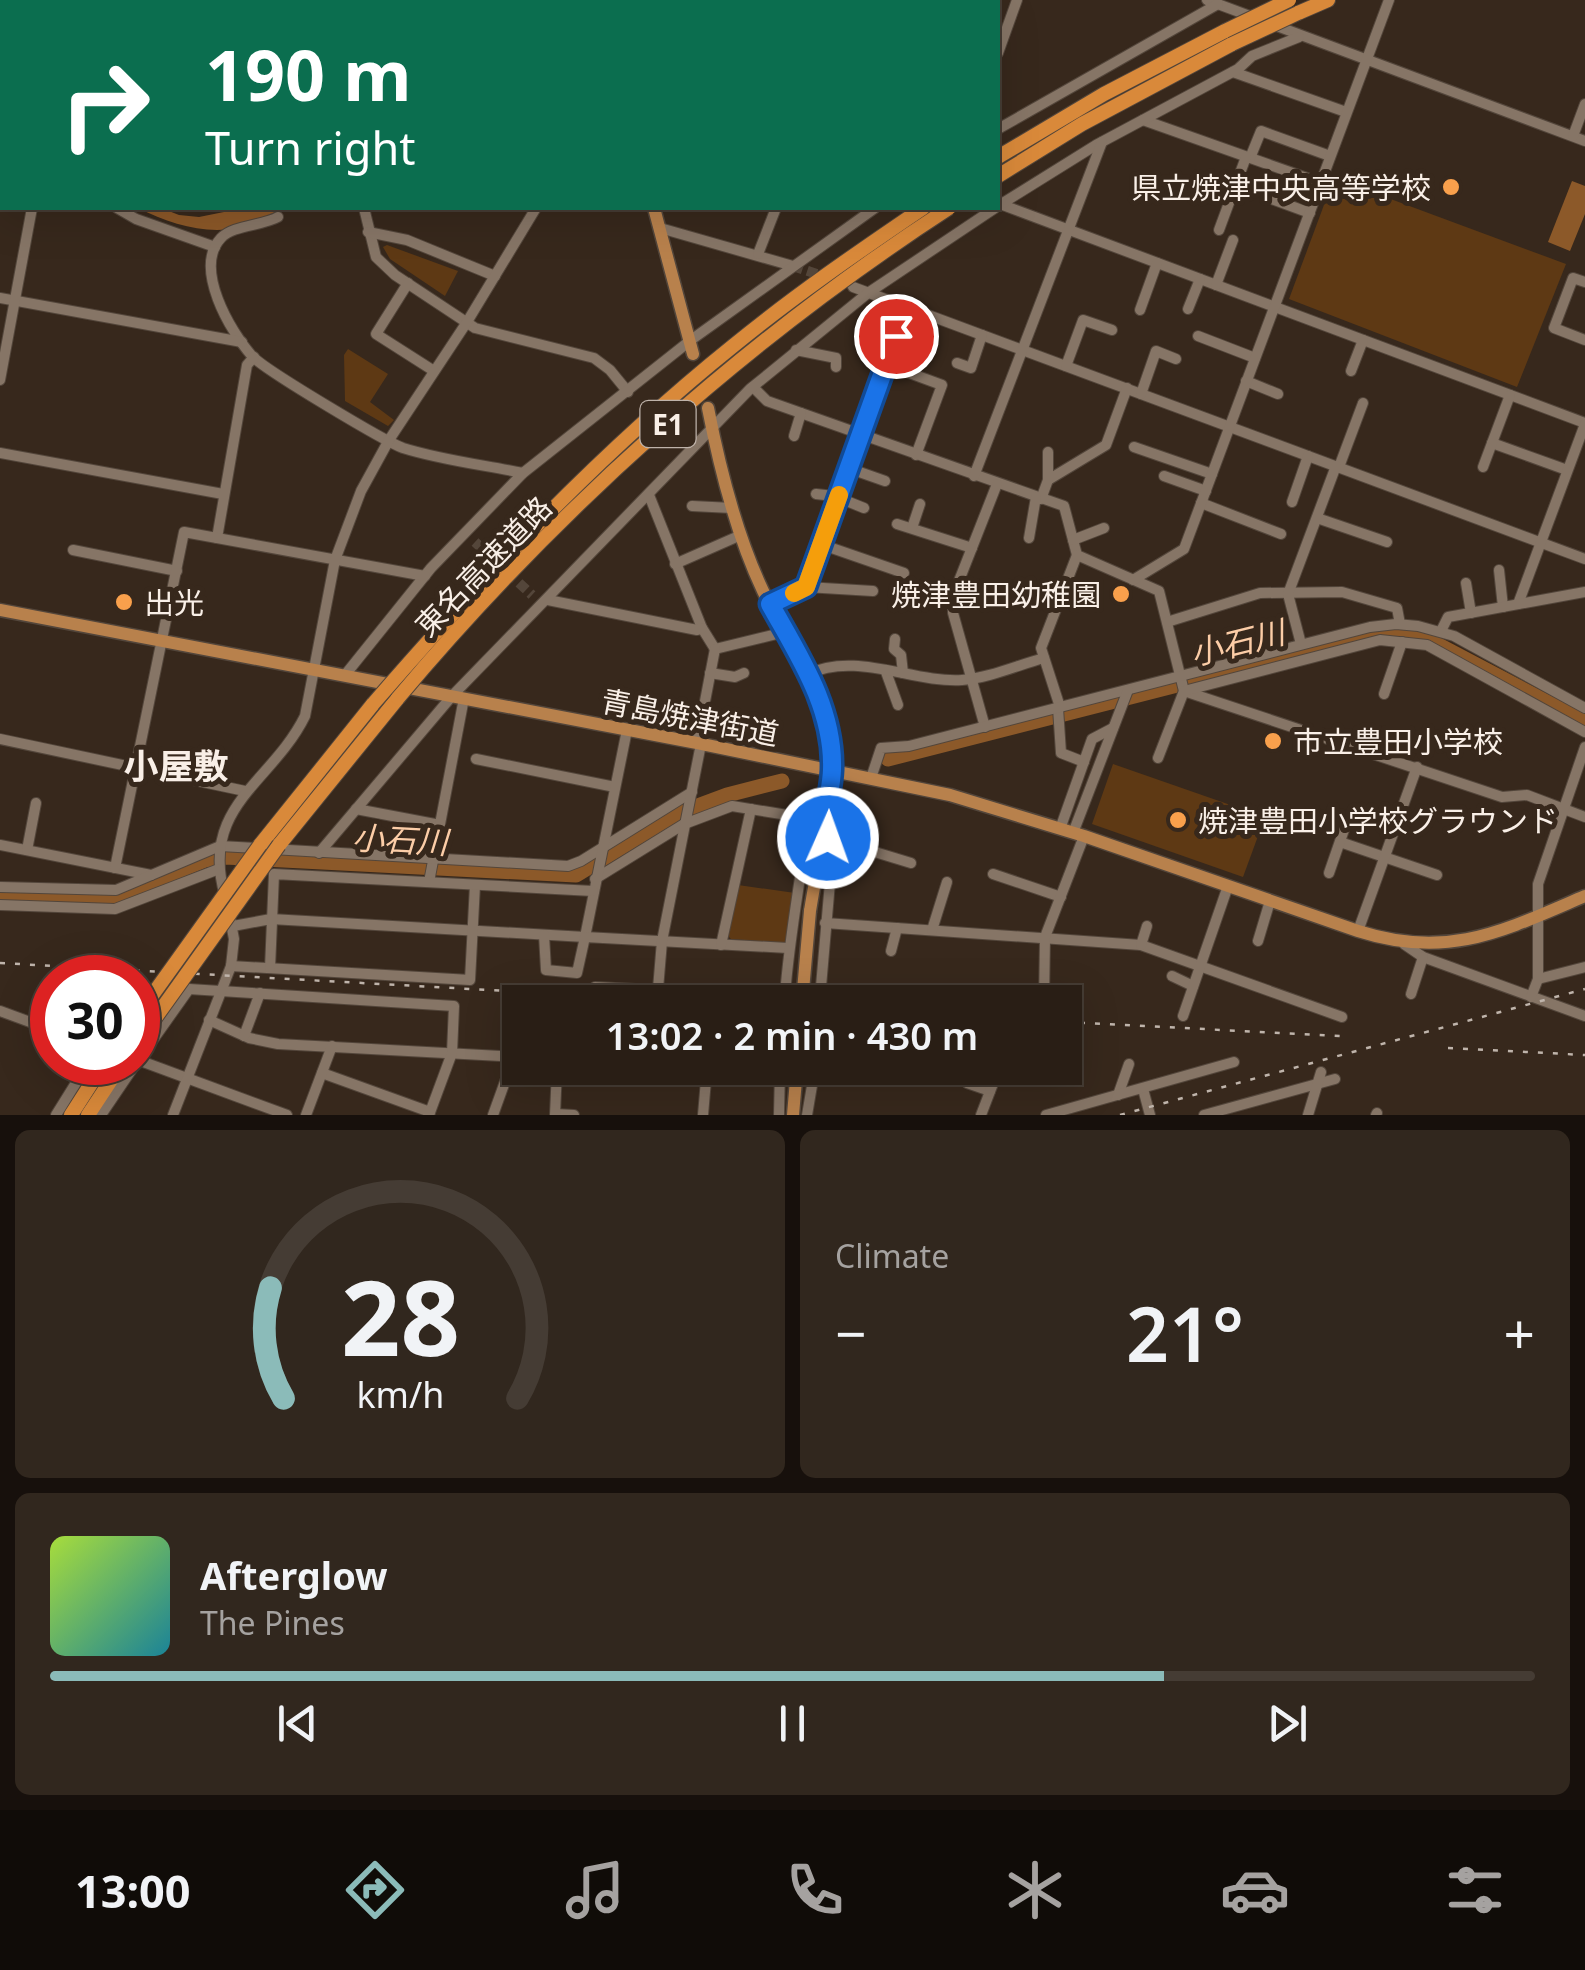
<!DOCTYPE html>
<html lang="en">
<head>
<meta charset="utf-8">
<style>
  :root { --surface:#291e15; --page:#31271e; --text:#f1f3f6; --muted:#a5a2a0; --line:#453c34; --accent:#8bbbb9 }
  body { margin:0; font-family:"Noto Sans","Noto Sans JP",sans-serif; background:var(--page); color:var(--text); height:100vh; display:flex; flex-direction:column; font-size:38px; white-space:nowrap }
  * { box-sizing:border-box; margin:0 }
  p { font-size:32px; color:var(--muted) }
  .icon { flex:none; width:55px; height:55px; fill:none; stroke:currentColor; stroke-width:2; stroke-linecap:round; stroke-linejoin:round }
  .map { position:relative; height:1115px; overflow:hidden }
  .drawer { display:flex; flex-direction:column; gap:15px; padding:15px; background:#17100c; flex:1 }
  .drawer>* { flex:none }
  .banner { position:absolute; left:0px; top:0px; width:1000px; height:210px; box-shadow:0 10px 40px #0002,0 0 0 2px var(--line); background:#0b6e4f; color:#fff; overflow:hidden }
  .speed { position:absolute; left:30px; top:955px; display:flex; gap:20px; font-size:50px; font-weight:700; text-align:center }
  .speed>* { display:grid; place-content:center; width:130px; height:130px; border-radius:50%; background:var(--surface); box-shadow:0 10px 40px #0002,0 0 0 2px var(--line); line-height:1 }
  .speed .limit { border:15px solid #d22; background:#fff; color:#111 }
  .pin { position:absolute; display:grid; place-items:center; width:85px; height:85px; color:#fff; margin:-42px; border:5px solid #fff; border-radius:50%; box-shadow:0 2px 10px #0007 }
  .me { position:absolute; width:110px; margin:-55px; rotate:2deg; stroke-linejoin:round; filter:drop-shadow(0 0 8px #0008) }
  .turn { display:flex; align-items:center; gap:35px; height:210px; padding:0 40px; font-size:45px }
  .turn .icon { width:130px; height:130px; stroke-width:2.5 }
  .turn b { display:block; font-size:70px; line-height:85px }
  .big { font-size:75px; font-weight:600; line-height:1.1 }
  .drawer .widget { flex:1; display:flex; flex-direction:column; justify-content:center; gap:15px; min-width:0; padding:0 35px; border-radius:15px; background:var(--page) }
  .drawer .dial { align-items:center; gap:0 }
  .dial svg { height:260px; overflow:visible; fill:none; stroke:var(--line); stroke-width:7; stroke-linecap:round; text-anchor:middle }
  .dial text { fill:var(--text); stroke:none }
  .song { display:flex; align-items:center; gap:30px }
  .cover { width:120px; height:120px; border-radius:15px; background:linear-gradient(135deg,hsl(80 70% 55%),hsl(190 70% 35%)) }
  .played { height:10px; border-radius:5px; background:linear-gradient(90deg,var(--accent) 75%,var(--line) 75%) }
  .keys { display:flex; justify-content:space-around; direction:ltr }
  .heat { display:flex; justify-content:space-between; align-items:center; font-size:55px; direction:ltr }
  .drawer .tiles { flex:1; display:grid; gap:15px; grid-template-columns:1fr 1fr }
  .widget:last-child { grid-column:span 2 }
  .trip { position:absolute; left:502px; top:985px; width:580px; height:100px; border-radius:0px; background:var(--surface); box-shadow:0 10px 40px #0002,0 0 0 2px var(--line); font-weight:600; line-height:100px; text-align:center }
  .tabs { display:flex; height:160px; justify-content:space-around; align-items:center; background:#100c08; color:var(--muted) }
  .tabs .icon { width:70px; height:70px }
  .tabs .on { color:var(--accent) }
  .tabs b { font-size:45px; color:var(--text) }
  .map>svg:first-child { display:block }
</style>
</head>
<body>
<div class="map">
<svg width="1585" height="1115" viewBox="0 0 1585 1115">
  <rect width="100%" height="100%" fill="#37281c"/>
  <!-- green -->
  <g fill="#5e3914">
    <polygon points="1334,178 1566,264 1517,387 1289,299"/>
    <polygon points="387,245 458,271 445,296 390,259 383,247"/>
    <polygon points="348,349 388,374 370,402 394,420 388,426 345,401 344,355"/>
    <polygon points="1113,764 1265,817 1243,877 1092,824"/>
    <polygon points="738,885 795,893 787,938 784,943 731,939 728,936"/>
  </g>
  <!-- forest -->
  <path fill="#8c5828" d="M 138,208 L 161,208 L 179,215 L 199,217 L 244,208 L 280,208 C 236,243 184,231 138,208 Z"/>
  <!-- water -->
  <polygon fill="#8c5929" points="1572,181 1585,186 1585,214 1570,251 1548,242"/>
  <g fill="none" stroke-linecap="round" stroke-linejoin="round">
    <!-- river -->
    <g stroke="#8c5929" stroke-width="15">
      <polyline points="888,759 1373,635 1425,638 1585,722"/>
      <polyline points="0,893 113,898 205,860 225,857 576,875 676,814 727,795 782,781"/>
    </g>
    <!-- minor-tunnel -->
    <g stroke="#54463a" stroke-width="10" stroke-dasharray="10 5" stroke-linecap="butt">
      <polyline points="793,266 826,277"/>
      <polyline points="475,542 532,595"/>
    </g>
    <!-- minor casing -->
    <g stroke="#53463b" stroke-width="12">
      <g id="minor">
        <polyline points="531,0 531,2"/>
        <polyline points="575,0 576,2"/>
        <polyline points="609,0 609,2"/>
        <polyline points="1207,0 1585,141"/>
        <polyline points="863,2 867,0"/>
        <polyline points="998,53 1017,0"/>
        <polyline points="1233,72 1346,112"/>
        <polyline points="1143,120 1321,183"/>
        <polyline points="998,129 1218,4"/>
        <polyline points="1573,136 1585,104"/>
        <polyline points="0,144 2,145"/>
        <polyline points="1250,158 1261,131 1330,156"/>
        <polyline points="1269,198 1310,213"/>
        <polyline points="1000,204 1585,423"/>
        <polyline points="998,206 1096,145 1238,69 1252,56 1299,37"/>
        <polyline points="117,208 136,219 215,247"/>
        <polyline points="364,208 376,257 395,275 475,328 594,358 610,370 628,392"/>
        <path d="M 278,217 C 262,226 233,225 221,238 C 193,268 230,331 252,356 C 265,370 384,441 403,448 C 441,460 484,465 523,473"/>
        <polyline points="660,228 793,266"/>
        <polyline points="1219,230 1246,157"/>
        <polyline points="368,232 407,240 495,276"/>
        <polyline points="758,254 776,208"/>
        <polyline points="1585,282 1573,278 1554,328 1585,340"/>
        <polyline points="408,283 376,334 434,371"/>
        <polyline points="1216,285 1233,240"/>
        <polyline points="853,287 1585,559"/>
        <polyline points="0,298 242,342"/>
        <polyline points="1188,309 1200,279"/>
        <polyline points="1140,310 1157,263"/>
        <polyline points="1198,336 1255,358"/>
        <polyline points="796,350 836,358 836,367"/>
        <polyline points="957,363 971,368 982,335"/>
        <polyline points="885,364 942,385 916,455"/>
        <polyline points="1066,366 1083,320 1112,330"/>
        <polyline points="1351,371 1363,340"/>
        <polyline points="0,380 32,208"/>
        <polyline points="1246,381 1278,394"/>
        <polyline points="753,387 767,401 1064,506 1077,555 1159,591 1184,691 1502,797 1527,795 1585,817"/>
        <polyline points="1141,394 1156,351 1176,359"/>
        <polyline points="794,436 801,413"/>
        <polyline points="1492,443 1567,470"/>
        <polyline points="1134,447 1212,474"/>
        <polyline points="0,453 223,494"/>
        <polyline points="1339,467 1363,403"/>
        <polyline points="1483,467 1510,395"/>
        <polyline points="848,468 885,481"/>
        <polyline points="974,476 1102,142"/>
        <polyline points="1164,476 1206,491"/>
        <polyline points="1048,480 1106,445 1127,388"/>
        <polyline points="816,494 834,496 864,508"/>
        <polyline points="649,495 702,628 715,649 785,632"/>
        <polyline points="1041,499 1048,480 1048,452"/>
        <polyline points="1292,502 1308,456"/>
        <polyline points="1201,503 1281,534"/>
        <polyline points="692,506 732,508"/>
        <polyline points="1317,518 1387,542"/>
        <polyline points="897,524 972,548"/>
        <polyline points="912,528 920,504"/>
        <polyline points="217,538 247,365 254,357"/>
        <polyline points="1029,538 1036,497"/>
        <polyline points="1073,540 1104,528"/>
        <polyline points="823,545 904,573"/>
        <polyline points="73,550 177,571"/>
        <polyline points="675,564 741,535"/>
        <polyline points="1499,570 1503,607"/>
        <polyline points="1133,580 1184,549 1389,0"/>
        <polyline points="1466,583 1471,613"/>
        <polyline points="806,587 873,591"/>
        <polyline points="548,600 697,630 702,628"/>
        <polyline points="1518,604 1585,424"/>
        <polyline points="770,605 806,587 906,307"/>
        <polyline points="1167,622 1260,593 1342,592 1397,608 1400,624"/>
        <polyline points="1441,631 1448,617 1585,592"/>
        <polyline points="895,639 894,649 901,655 903,673"/>
        <polyline points="1301,644 1288,594 1336,466"/>
        <polyline points="886,672 898,705"/>
        <polyline points="710,673 735,677 744,673"/>
        <path d="M 808,674 C 856,651 912,683 962,680 C 989,678 1018,665 1044,658"/>
        <polyline points="345,675 431,568 523,473 691,340 875,208"/>
        <polyline points="1384,694 1402,642"/>
        <polyline points="1060,707 1041,648 1077,555"/>
        <polyline points="1058,708 1061,753 1084,762"/>
        <polyline points="985,727 953,613 953,596 997,484"/>
        <polyline points="0,739 245,791"/>
        <polyline points="697,743 715,649"/>
        <polyline points="1158,758 1184,691 1380,640 1427,645 1585,732"/>
        <polyline points="476,759 615,787"/>
        <polyline points="871,778 881,748 909,746 1370,627 1396,624 1418,626 1454,636 1585,708"/>
        <polyline points="356,809 440,825"/>
        <polyline points="1060,829 1092,739 1113,728"/>
        <polyline points="1073,833 1128,690"/>
        <polyline points="1340,842 1437,875"/>
        <polyline points="0,845 151,875"/>
        <polyline points="27,850 36,803"/>
        <polyline points="319,853 452,696 750,389 868,293 995,208"/>
        <polyline points="832,861 861,864 865,849 911,863"/>
        <polyline points="115,868 184,532 425,576"/>
        <polyline points="1329,873 1347,821"/>
        <polyline points="993,874 1061,897"/>
        <polyline points="595,879 684,824"/>
        <polyline points="429,882 464,698"/>
        <polyline points="0,887 116,890 220,846 568,866 581,861 692,792"/>
        <path d="M 225,896 C 199,806 272,783 305,716 L 335,560 L 361,491 L 389,440 L 467,322 L 536,208"/>
        <polyline points="0,905 115,909 219,869"/>
        <polyline points="825,923 1141,945 1342,1017"/>
        <polyline points="233,926 271,919 585,937 627,730"/>
        <polyline points="932,930 947,882"/>
        <polyline points="1358,931 1417,767"/>
        <polyline points="544,935 546,970 577,973 585,937 788,948"/>
        <polyline points="1258,941 1270,901"/>
        <polyline points="1404,944 1423,957 1585,1016"/>
        <polyline points="721,945 751,809"/>
        <polyline points="1141,945 1147,926"/>
        <polyline points="891,951 897,928"/>
        <polyline points="231,966 470,980 475,885"/>
        <polyline points="270,968 274,874 593,891"/>
        <polyline points="1172,976 1193,986"/>
        <polyline points="1538,979 1585,967"/>
        <polyline points="595,987 820,998 832,859 824,821 732,806 687,823"/>
        <polyline points="658,989 662,941 701,744"/>
        <polyline points="138,991 142,985"/>
        <polyline points="1411,994 1423,957"/>
        <path d="M 785,996 C 789,937 801,879 808,820"/>
        <polyline points="1531,997 1538,979 1538,884 1585,747"/>
        <polyline points="1044,1002 1045,937 1084,836"/>
        <polyline points="0,1011 52,1030"/>
        <polyline points="1183,1016 1228,886"/>
        <polyline points="209,1020 249,1038 278,1044 520,1057"/>
        <polyline points="244,1036 260,993"/>
        <polyline points="138,1060 287,1115"/>
        <polyline points="138,1061 189,989 454,1006 452,1053 429,1115"/>
        <polyline points="705,1068 780,1070"/>
        <polyline points="322,1073 430,1112"/>
        <polyline points="967,1083 990,1091"/>
        <polyline points="1143,1089 1150,1115"/>
        <polyline points="1118,1095 1129,1064"/>
        <polyline points="556,1114 574,1115"/>
        <polyline points="56,1115 89,1062"/>
        <polyline points="101,1115 137,1062"/>
        <polyline points="173,1115 231,966 234,939 229,913"/>
        <polyline points="306,1115 332,1046"/>
        <polyline points="493,1115 520,1040"/>
        <polyline points="555,1115 557,1068"/>
        <polyline points="703,1115 707,1068"/>
        <polyline points="779,1115 780,1068"/>
        <polyline points="807,1115 815,1068"/>
        <polyline points="981,1115 999,1068"/>
        <polyline points="1046,1115 1234,1062"/>
        <polyline points="1204,1115 1335,1079"/>
        <polyline points="1308,1115 1321,1072"/>
        <polyline points="1376,1115 1377,1113"/>
      </g>
    </g>
    <!-- major casing -->
    <g stroke="#53463b" stroke-width="15">
      <g id="major">
        <polyline points="590,0 590,2"/>
        <polyline points="654,208 693,354"/>
        <path d="M 708,408 C 720,470 736,534 763,591 C 783,634 817,674 827,721 C 840,779 819,852 810,911"/>
        <path d="M 0,610 L 697,743 L 950,795 L 1084,836 L 1358,931 C 1448,960 1503,931 1585,896"/>
        <polyline points="793,1115 797,1068"/>
      </g>
    </g>
    <!-- highway casing -->
    <g stroke="#53463b" stroke-width="16">
      <g id="highway">
        <polyline points="1298,13 1328,0"/>
        <polyline points="998,157 1104,94 1225,31"/>
        <polyline points="998,176 1082,124 1232,44"/>
        <polyline points="260,845 373,704"/>
        <polyline points="279,845 398,698"/>
        <polyline points="71,1115 105,1062"/>
        <polyline points="88,1115 123,1062"/>
      </g>
    </g>
    <!-- minor -->
    <use href="#minor" stroke="#867566" stroke-width="10"/>
    <!-- major -->
    <use href="#major" stroke="#b8814c" stroke-width="12"/>
    <!-- highway -->
    <use href="#highway" stroke="#d9893a" stroke-width="14"/>
    <!-- rail -->
    <g stroke="#bfb4ab" stroke-width="2.5" stroke-dasharray="5 10" stroke-linecap="butt">
      <polyline points="0,963 706,1002"/>
      <polyline points="1065,1022 1340,1036"/>
      <polyline points="1448,1048 1585,1055"/>
      <polyline points="1120,1115 1585,989"/>
    </g>
    <!-- major-bridge casing -->
    <g stroke="#53463b" stroke-width="15" stroke-linecap="butt">
      <polyline id="major-bridge" points="802,1002 810,911"/>
    </g>
    <!-- highway-bridge casing -->
    <g stroke="#53463b" stroke-width="16" stroke-linecap="butt">
      <g id="highway-bridge">
        <polyline points="1225,31 1289,0"/>
        <polyline points="1232,44 1298,13"/>
        <path d="M 398,698 C 555,511 744,341 949,208"/>
        <path d="M 373,704 C 484,576 601,452 733,346 C 794,296 858,252 923,208"/>
        <polyline points="138,1015 260,845"/>
        <polyline points="138,1042 279,845"/>
      </g>
    </g>
    <!-- major-bridge -->
    <use href="#major-bridge" stroke="#b8814c" stroke-width="12"/>
    <!-- highway-bridge -->
    <use href="#highway-bridge" stroke="#d9893a" stroke-width="14"/>
  </g>
  <g fill="none" stroke-linecap="round" stroke-linejoin="round">
    <!-- route casing -->
    <g stroke="#114b97" stroke-width="25">
      <path id="route" d="M 828,838 C 822,814 831,794 832,770 C 834,708 799,656 770,604 L 806,587 L 896,336"/>
    </g>
    <!-- route -->
    <use href="#route" stroke="#1a73e8" stroke-width="18"/>
    <!-- slow -->
    <polyline stroke="#f59e0b" stroke-width="18" points="794,593 806,587 839,495"/>
  </g>
  <!-- markers -->
  <g fill="#f9a04c" stroke="#37281c" stroke-width="4">
    <circle cx="1451" cy="187" r="10"/>
    <circle cx="1121" cy="594" r="10"/>
    <circle cx="124" cy="602" r="10"/>
    <circle cx="1273" cy="741" r="10"/>
    <circle cx="1178" cy="820" r="10"/>
  </g>
  <g text-anchor="middle" dominant-baseline="central" stroke-width="10" stroke-linejoin="round" paint-order="stroke">
    <!-- shield labels -->
    <rect fill="#37281c" stroke="#bfb3aa" stroke-width="2.5" x="640.5" y="401" width="55" height="46" rx="8"/>
    <g font-size="28" font-weight="bold" fill="#f9efe7">
      <text x="668" y="424">E1</text>
    </g>
    <!-- poi labels -->
    <g font-size="30" fill="#f9efe7" stroke="#37281c" text-anchor="start">
      <text x="1431" y="187" text-anchor="end">県立焼津中央高等学校</text>
      <text x="1101" y="594" text-anchor="end">焼津豊田幼稚園</text>
      <text x="144" y="602">出光</text>
      <text x="1293" y="741">市立豊田小学校</text>
      <text x="1198" y="820">焼津豊田小学校グラウンド</text>
    </g>
    <!-- street labels -->
    <g font-size="30" fill="#f9efe7" stroke="#37281c">
      <text transform="translate(483 566) rotate(-46)">東名高速道路</text>
      <text transform="translate(690 717) rotate(11)">青島焼津街道</text>
    </g>
    <!-- water labels -->
    <g font-size="32" font-style="italic" fill="#fccda7" stroke="#37281c">
      <text transform="translate(1237 642) rotate(-14)">小石川</text>
      <text transform="translate(400 839) rotate(3)">小石川</text>
    </g>
    <!-- quarter labels -->
    <g font-size="35" font-weight="bold" fill="#f9efe7" stroke="#37281c">
      <text x="176" y="765">小屋敷</text>
    </g>
  </g>
</svg>
<div class="speed"><div class="limit">30</div></div>
<div class="pin" style="left:896px;top:336px;background:#d93025"><svg class="icon" aria-label="arrive" viewBox="0 0 24 24"><path d="M6 21V4h12l-3 4 3 4H6"/></svg></div>
<svg class="me" style="left:828px;top:838px" viewBox="-20 -20 40 40"><circle r="17" fill="#1a73e8" stroke="#fff" stroke-width="3"/><path d="M0-11L8 9 0 5-8 9z" fill="#fff"/></svg>
<div class="trip">13:02 · 2 min · 430 m</div>
<div class="banner">
<div class="turn"><svg class="icon" aria-label="right" viewBox="0 0 24 24"><path d="M7 20v-9h11M14 6l5 5-5 5"/></svg><div><b>190 m</b>Turn right</div></div>
</div>
</div>
<section class="drawer">
<div class="tiles">
<div class="widget dial"><svg viewBox="0 0 100 80">
<path d="M14 69A42 42 0 1 1 86 69"/>
<path d="M14 69A42 42 0 0 1 10 35" stroke="#8bbbb9"/>
<text x="50" y="56" font-size="32" font-weight="700">28</text>
<text x="50" y="72" font-size="11">km/h</text>
</svg></div>
<div class="widget"><p>Climate</p>
<div class="heat"><a>−</a><b class="big">21°</b><a>+</a></div>
</div>
<div class="widget">
<div class="song"><i class="cover"></i><div><b>Afterglow</b><p>The Pines</p></div></div>
<div class="played"></div>
<div class="keys"><svg class="icon" aria-label="previous" viewBox="0 0 24 24"><path d="M18 5L8 12l10 7zM5 5v14"/></svg><svg class="icon" aria-label="pause" viewBox="0 0 24 24"><path d="M8 5v14M16 5v14"/></svg><svg class="icon" aria-label="next" viewBox="0 0 24 24"><path d="M6 5l10 7-10 7zM19 5v14"/></svg></div>
</div>
</div>
</section>
<nav class="tabs">
<b>13:00</b>
<svg class="icon on" aria-label="directions" viewBox="0 0 24 24"><path d="M12 3l9 9-9 9-9-9zM9 14v-3h6M13 9l2 2-2 2"/></svg>
<svg class="icon" aria-label="music" viewBox="0 0 24 24"><path d="M9 18V5l10-2v13"/><circle cx="6" cy="18" r="3"/><circle cx="16" cy="16" r="3"/></svg>
<svg class="icon" aria-label="phone" viewBox="0 0 24 24"><path d="M5 4h4l2 5-3 2q2 4 5 5l2-3 5 2v4C11 20 4 13 5 4z"/></svg>
<svg class="icon" aria-label="climate" viewBox="0 0 24 24"><path d="M12 3v18M4 7l16 10M4 17L20 7"/></svg>
<svg class="icon" aria-label="car" viewBox="0 0 24 24"><path d="M5 17H2v-5l4-1 3-4h7l3 4 3 1v5h-3M9 17h6M6 11h13"/><circle cx="7" cy="17" r="2"/><circle cx="17" cy="17" r="2"/></svg>
<svg class="icon" aria-label="filters" viewBox="0 0 24 24"><path d="M4 7h16M4 17h16"/><circle cx="9" cy="7" r="2"/><circle cx="15" cy="17" r="2"/></svg>
</nav>
</body>
</html>
